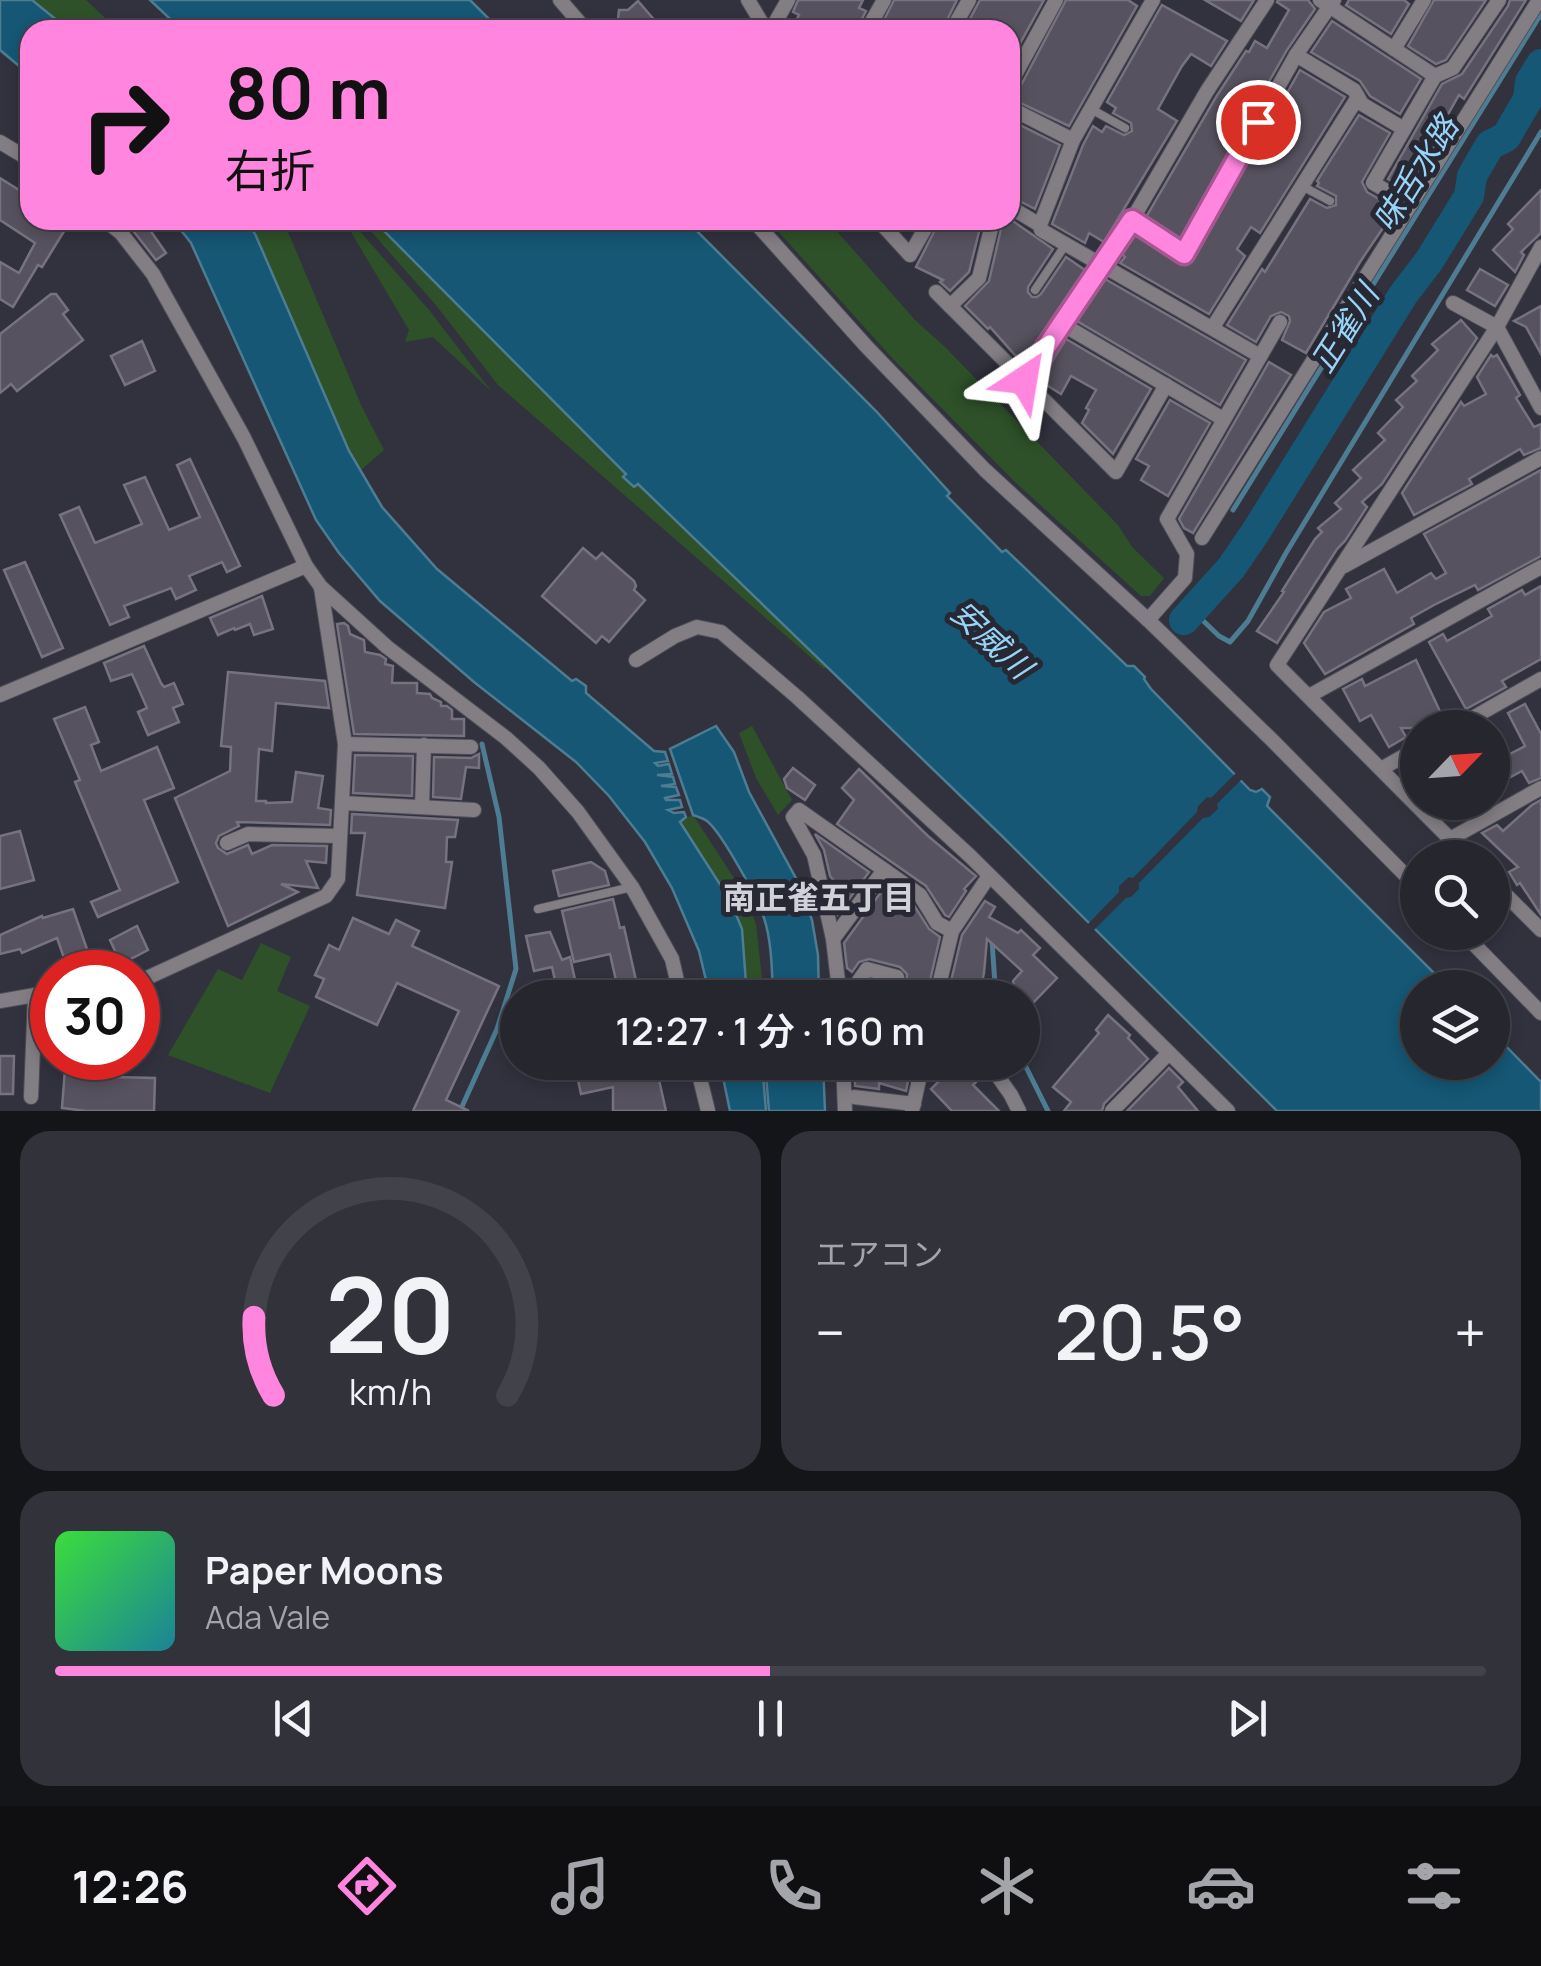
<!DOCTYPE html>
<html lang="ja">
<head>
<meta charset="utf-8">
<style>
  :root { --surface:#25262e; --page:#31323a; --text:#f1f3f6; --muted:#a3a5aa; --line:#42434a; --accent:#ff85de }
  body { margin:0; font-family:Manrope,"Noto Sans JP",sans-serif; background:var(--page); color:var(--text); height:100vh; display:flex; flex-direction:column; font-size:38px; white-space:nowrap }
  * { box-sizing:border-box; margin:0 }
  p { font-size:32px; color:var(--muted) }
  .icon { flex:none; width:55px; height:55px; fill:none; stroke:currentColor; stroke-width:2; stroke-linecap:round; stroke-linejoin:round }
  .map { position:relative; height:1111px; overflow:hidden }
  .panel { display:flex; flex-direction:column; gap:20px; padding:20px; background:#141519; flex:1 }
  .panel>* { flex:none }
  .banner { position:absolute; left:20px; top:20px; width:1000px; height:210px; border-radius:30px; box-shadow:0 5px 15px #0003,0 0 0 2px var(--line); background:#ff85de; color:#111; overflow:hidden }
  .needle { width:65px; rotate:65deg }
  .controls { position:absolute; left:1400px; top:710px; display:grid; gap:20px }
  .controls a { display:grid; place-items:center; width:110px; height:110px; border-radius:50%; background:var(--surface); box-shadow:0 5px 15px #0003,0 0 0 2px var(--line); font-size:50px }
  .speed { position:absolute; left:30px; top:950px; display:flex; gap:20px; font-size:50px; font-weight:700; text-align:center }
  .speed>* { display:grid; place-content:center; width:130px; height:130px; border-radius:50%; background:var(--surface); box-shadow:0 5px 15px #0003,0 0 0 2px var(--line); line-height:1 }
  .speed .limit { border:15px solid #d22; background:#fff; color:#111 }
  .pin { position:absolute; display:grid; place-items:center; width:85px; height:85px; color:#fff; margin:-42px; border:5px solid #fff; border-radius:50%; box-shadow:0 2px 10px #0007 }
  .me { position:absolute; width:110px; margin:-55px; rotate:33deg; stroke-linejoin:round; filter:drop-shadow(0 0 8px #0008) }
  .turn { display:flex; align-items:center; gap:35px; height:210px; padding:0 40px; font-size:45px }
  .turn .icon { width:130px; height:130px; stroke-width:2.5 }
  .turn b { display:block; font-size:70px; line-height:85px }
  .big { font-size:75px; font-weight:600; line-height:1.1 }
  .panel .widget { flex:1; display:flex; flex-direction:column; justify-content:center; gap:15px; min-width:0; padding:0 35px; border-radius:30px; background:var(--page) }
  .panel .dial { align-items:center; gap:0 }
  .dial svg { height:260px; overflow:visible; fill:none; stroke:var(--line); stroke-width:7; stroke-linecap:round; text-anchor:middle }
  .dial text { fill:var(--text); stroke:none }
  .song { display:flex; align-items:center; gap:30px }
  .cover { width:120px; height:120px; border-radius:15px; background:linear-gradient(135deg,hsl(120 70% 55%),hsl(190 70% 35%)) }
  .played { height:10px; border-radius:5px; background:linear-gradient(90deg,var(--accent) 50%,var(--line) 50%) }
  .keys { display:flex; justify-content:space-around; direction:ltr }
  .heat { display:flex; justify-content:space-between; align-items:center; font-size:55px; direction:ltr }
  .panel .tiles { flex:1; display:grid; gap:20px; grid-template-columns:1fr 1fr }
  .widget:last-child { grid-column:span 2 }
  .trip { position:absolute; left:500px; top:980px; width:540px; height:100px; border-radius:50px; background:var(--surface); box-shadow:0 5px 15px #0003,0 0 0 2px var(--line); font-weight:600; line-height:100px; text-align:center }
  .tabs { display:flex; height:160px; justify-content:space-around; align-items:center; background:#0f0f12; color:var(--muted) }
  .tabs .icon { width:70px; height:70px }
  .tabs .current { color:var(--accent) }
  .tabs b { font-size:45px; color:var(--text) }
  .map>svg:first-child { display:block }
</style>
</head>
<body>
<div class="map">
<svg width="1541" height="1111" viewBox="0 0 1541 1111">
  <rect width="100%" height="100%" fill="#31323e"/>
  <!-- green -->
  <g fill="#2e5129">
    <polygon points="32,0 86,0 118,30 69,30"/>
    <polygon points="247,220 281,220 288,232 362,407 384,450 360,471 349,451"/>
    <polygon points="344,220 350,220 429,310 492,392 433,337 405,342 409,330"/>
    <polygon points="361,220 373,220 627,474 624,478 633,486 637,484 828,668 823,668 498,385 435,304"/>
    <polygon points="768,220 827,220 915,320 946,348 1118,525 1132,547 1164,578 1150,596 1141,596 1016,483 893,359"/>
    <polygon points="752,726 792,800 778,815 756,778 739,733"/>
    <polygon points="693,815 743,892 756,924 764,997 747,997 742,929 730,900 680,821"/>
    <polygon points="261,943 291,957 277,991 310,1006 270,1093 168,1055 218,969 242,980"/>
  </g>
  <!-- water -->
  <g fill="#155775" stroke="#4d7c93" stroke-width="2.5">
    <polygon points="0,0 32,0 69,30 30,30 30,75 0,50"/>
    <polygon points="150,0 470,0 500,30 182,30"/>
    <polygon points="173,220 247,220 256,236 349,451 382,507 437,569 572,681 576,679 586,686 586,693 654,751 665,752 668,761 655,763 658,766 669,764 672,774 657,775 673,777 675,784 661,786 676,787 679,795 665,798 666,800 680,800 682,807 668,810 674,813 684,812 686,817 680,822 730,900 742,929 747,997 710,997 699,951 672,888 645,842 609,796 576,762 474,682 380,601 339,553 316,520 191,243"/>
    <polygon points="373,220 686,220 876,411 950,493 947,496 1002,552 1006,550 1127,666 1134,666 1145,677 1144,679 1151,689 1250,790 1256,792 1262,789 1270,797 1267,806 1448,987 1418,988 1418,1062 1492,1062 1493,1033 1541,1082 1541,1111 1277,1111 1001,835 638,484 634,487 623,477 626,474"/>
    <path d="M 716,726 L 734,752 L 749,792 L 798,882 L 812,920 L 818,955 L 819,997 L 773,997 C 772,972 772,942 764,918 C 758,899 722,833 707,821 C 705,819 696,816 693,815 L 670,749 Z"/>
    <polygon points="720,1063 762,1063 766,1111 730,1111"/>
    <polygon points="765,1063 823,1063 825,1111 769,1111"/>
  </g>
  <!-- pier -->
  <polygon fill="#31323e" points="1238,771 1244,777 1217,804 1218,809 1209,817 1203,818 1139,883 1139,889 1131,897 1126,898 1092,932 1086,926 1119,892 1119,886 1129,877 1133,878 1197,812 1198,806 1207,797 1211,798"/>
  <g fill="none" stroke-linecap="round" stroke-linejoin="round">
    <!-- stream -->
    <g stroke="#4d7c93" stroke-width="5">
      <polyline points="1233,510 1541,14"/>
      <polyline points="1193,611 1219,636 1230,642 1248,621 1286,553 1541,132"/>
      <polyline points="992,941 996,998"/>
      <polyline points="1022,1059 1048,1111"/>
      <polyline points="460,1111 497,1029 516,969 499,817 482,744"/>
    </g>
    <!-- river -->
    <polyline stroke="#155775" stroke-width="30" points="1184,620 1231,568 1255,533 1403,295 1429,261 1469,196 1472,176 1490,145 1506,137 1528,99 1530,82 1541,64"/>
  </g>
  <!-- building -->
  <g fill="#57525f" stroke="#777280" stroke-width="2.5">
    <polygon points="798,0 863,0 859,8 866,11 856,30 800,30 793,26 799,15 793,12"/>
    <polygon points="894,0 957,0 942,30 879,30"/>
    <polygon points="980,0 1044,0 1011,60 1010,30 964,30"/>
    <polygon points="1066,0 1128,0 1137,6 1069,126 1010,98 1010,94 1019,89"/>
    <polygon points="1205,0 1254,0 1241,21"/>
    <polygon points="1278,0 1308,0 1315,9 1287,50 1180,239 1146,217 1216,97 1246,51 1249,52 1255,41 1267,48 1289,10 1277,2"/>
    <polygon points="1349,0 1404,0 1409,4 1391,34 1346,5"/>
    <polygon points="1434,0 1486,0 1446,60 1436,64 1408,46"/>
    <polygon points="1510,0 1526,0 1464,99 1459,95 1438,132 1442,135 1407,190 1388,179 1442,84 1462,74 1508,6"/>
    <polygon points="638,1 663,30 627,30 618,19 619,10 628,10"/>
    <polygon points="1162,5 1227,41 1211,66 1191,54 1182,66 1158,109 1177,121 1104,242 1089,233 1085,243 1052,224 1083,145 1093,126 1102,132 1106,126 1124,135 1132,131 1131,123 1113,113 1116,108 1107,102"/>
    <polygon points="1332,21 1421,79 1400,114 1370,96 1360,81 1311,52"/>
    <polygon points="1300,70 1345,97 1260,233 1251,227 1237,249 1245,256 1209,314 1120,263 1125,257 1122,254 1135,235 1179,263 1185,265 1193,260"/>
    <polygon points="1359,115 1390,133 1362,182 1367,192 1393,207 1386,217 1389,219 1360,262 1306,353 1282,340 1290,321 1289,316 1281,312 1271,316 1256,342 1227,325 1262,269 1265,272 1310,199 1327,208 1336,205 1336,196 1317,186 1319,183 1317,181"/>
    <polygon points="1010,120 1060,145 1035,209 1010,196"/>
    <polygon points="0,178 30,197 30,220 71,220 42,267 38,265 13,307 0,299 0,262 19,273 35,243 0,220"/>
    <polygon points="1541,190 1541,233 1521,252 1524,255 1515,272 1493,250 1513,229 1508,224"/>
    <polygon points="143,220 166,253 156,260 131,228"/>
    <polygon points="940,220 982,220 969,272 950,291 940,282 943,280 916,267"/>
    <polygon points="1003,220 1010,219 1053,249 1028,287 1028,292 1032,297 1037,297 1041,294 1066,257 1085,270 1022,363 990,327 988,329 965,306 989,281"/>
    <polygon points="1480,269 1508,285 1495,306 1467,290"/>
    <polygon points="1105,279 1246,360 1220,405 1077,321"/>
    <polygon points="51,294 56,294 68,310 63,314 83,340 17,391 11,384 0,393 0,334"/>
    <polygon points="1541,306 1541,354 1526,327 1514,321"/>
    <polygon points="1461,320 1477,338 1382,484 1362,502 1367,507 1345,541 1337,549 1277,643 1257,631 1284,592 1282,591 1315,539 1322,532 1318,528 1341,509 1335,503 1361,478 1353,470 1385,440 1378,433 1403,407 1396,400 1417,381 1412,376 1438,350 1432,344"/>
    <polygon points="1066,339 1151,389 1113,454 1082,423 1089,410 1086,408 1096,390 1071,376 1061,394 1040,381"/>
    <polygon points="142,341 155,371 125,385 111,356"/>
    <polygon points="1491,355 1493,357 1497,355 1520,395 1516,398 1534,427 1541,424 1541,448 1524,455 1520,449 1469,479 1472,484 1414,515 1402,493 1461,402 1464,406 1486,394 1477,377"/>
    <polygon points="1269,362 1291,375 1193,533 1184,528 1179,519"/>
    <polygon points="1170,400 1210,423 1168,496 1141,480 1149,466 1136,459"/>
    <polygon points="190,459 240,566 227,572 222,562 189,576 196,590 176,599 171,588 124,606 129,617 110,625 60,515 79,507 95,543 142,524 124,485 145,477 169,530 200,517 177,465"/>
    <polygon points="1541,470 1541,556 1478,590 1475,585 1434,605 1411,618 1414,624 1325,674 1304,643 1324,612 1351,598 1346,589 1384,569 1397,593 1431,573 1436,579 1446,573 1424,534"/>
    <polygon points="583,548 596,559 602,553 634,581 636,586 634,590 645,600 609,642 602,636 596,643 542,596"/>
    <polygon points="25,562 63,648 42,657 4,570"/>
    <polygon points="1541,586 1541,659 1502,681 1506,687 1466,709 1429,642 1443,634 1447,641 1492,616 1488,609 1522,590 1525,595"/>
    <polygon points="262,596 273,629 254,635 250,624 235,630 234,628 218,635 210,618"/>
    <polygon points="344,623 348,626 350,634 364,640 365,652 380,655 386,659 385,664 393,666 392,683 417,683 417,693 430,694 432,698 441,702 441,706 447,706 452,710 452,719 464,719 464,736 354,734 337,624"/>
    <polygon points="144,646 161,683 164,687 174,683 183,704 173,708 179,722 148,735 138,712 147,708 132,674 111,681 104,663"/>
    <polygon points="1416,660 1444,720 1428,728 1401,728 1406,737 1389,747 1371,715 1360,721 1343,689 1362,679 1365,686"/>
    <polygon points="228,672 325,681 329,708 276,703 272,751 259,749 256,801 266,801 266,803 292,802 296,772 323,776 318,808 331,810 330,825 237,822 239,826 219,836 216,843 218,848 227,854 248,845 252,854 272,845 327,846 326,863 306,861 318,888 281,884 298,892 228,926 175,798 230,771 231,747 221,746"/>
    <polygon points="1525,704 1541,734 1541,778 1529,783 1522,771 1492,787 1492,740 1502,758 1525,746 1508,713"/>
    <polygon points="85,707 99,742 91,745 101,771 157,747 174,788 144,800 178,882 98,917 91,902 120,890 75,782 80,780 54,719"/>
    <polygon points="479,754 479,768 466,767 461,799 433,797 434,757 471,758"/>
    <polygon points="355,755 413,756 412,796 353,793"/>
    <polygon points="793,768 815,785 805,800 787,788 784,779"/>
    <polygon points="859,769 928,836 976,876 964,889 966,891 949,917 945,915 926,886 837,824 854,800 842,788"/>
    <polygon points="1541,800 1541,915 1520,883 1517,885 1509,872 1518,867 1482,833 1497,825 1503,831 1532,805"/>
    <polygon points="352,814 458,820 455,837 447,837 446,862 452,862 445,908 357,895 365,833 351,833"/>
    <polygon points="20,831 34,880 0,889 0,836"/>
    <polygon points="815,834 869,872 838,914 833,889 834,886 832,884 834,881 830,876 824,850"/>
    <polygon points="591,862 605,871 609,885 559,896 553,871"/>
    <polygon points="887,884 912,902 929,929 940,937 926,998 905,998 907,974 900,967 869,959 859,962 852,972 847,968 844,943"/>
    <polygon points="613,899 620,928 624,927 640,998 620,998 610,954 574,962 562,911"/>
    <polygon points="985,901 995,907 989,917 1018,933 1021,930 1040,948 1033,955 1057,978 1031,1005 1015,989 1013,981 1022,971 987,939 984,973 978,998 947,998 962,935"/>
    <polygon points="73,909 95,972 69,972 57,938 22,953 20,949 0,954 0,935 42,916 43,918"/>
    <polygon points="353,918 389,934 396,920 419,931 412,946 499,986 446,1100 469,1111 413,1111 459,1011 397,983 377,1025 316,997 324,979 315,975 329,945 339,950"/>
    <polygon points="137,926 148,950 121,964 110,940"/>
    <polygon points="550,932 562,960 570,957 579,998 559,998 552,967 534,971 526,936"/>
    <polygon points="1108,1015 1130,1035 1128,1038 1148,1059 1104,1104 1102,1111 1064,1111 1071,1102 1053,1087 1099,1033 1096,1030"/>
    <polygon points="0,1056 14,1056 13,1094 0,1094"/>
    <polygon points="83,1058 112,1058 113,1077 155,1078 154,1111 86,1111 62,1108 65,1069 84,1071"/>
    <polygon points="574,1062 594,1062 596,1071 639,1062 655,1062 666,1111 613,1111 613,1087 581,1094"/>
    <polygon points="855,1062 870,1062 869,1068 898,1070 899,1066 911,1067 906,1091 879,1083 879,1089 855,1086"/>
    <polygon points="958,1062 965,1069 972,1063 983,1075 973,1085 999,1111 952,1111 931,1089"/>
    <polygon points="1169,1068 1183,1082 1178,1087 1198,1111 1127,1111"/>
  </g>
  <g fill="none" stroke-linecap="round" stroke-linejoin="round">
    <!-- service casing -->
    <g stroke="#4e4f5a" stroke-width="10">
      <g id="service">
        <polyline points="1091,109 1125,128"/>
        <polyline points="1302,186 1330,201"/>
        <polyline points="1035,290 1066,244"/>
        <polyline points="538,909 632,887"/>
      </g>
    </g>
    <!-- minor casing -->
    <g stroke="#4e4f5a" stroke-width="16">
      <g id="minor">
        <polyline points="560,0 586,30"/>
        <polyline points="748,0 766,30"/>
        <polyline points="1320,0 1435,76"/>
        <polyline points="771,30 788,0"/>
        <polyline points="867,30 884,0"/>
        <polyline points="952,30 969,0"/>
        <polyline points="1394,49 1424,0"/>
        <polyline points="1296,55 1354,90 1362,104 1404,129"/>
        <polyline points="1010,84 1056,0"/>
        <polyline points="1010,108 1073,140"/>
        <polyline points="0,142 30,160"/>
        <polyline points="1411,205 1373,183 1435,76 1453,68 1499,0"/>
        <polyline points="1010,207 1040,225 1041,230 1260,356"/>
        <polyline points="105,220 121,233 153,274 244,438 306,566 321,587 387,647 506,738 539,768 578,812 632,887 672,959 681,998"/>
        <polyline points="753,220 866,346 985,470 1148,620 1273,741 1418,888"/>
        <polyline points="878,220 910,255 930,220"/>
        <polyline points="1132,220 1184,254 1296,55 1334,0"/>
        <polyline points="1040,225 1073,140 1153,0"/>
        <polyline points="936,292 1116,472 1166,385"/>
        <polyline points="1453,303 1497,327 1541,408"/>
        <polyline points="950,306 979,278 993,220"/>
        <polyline points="1062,324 1223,419"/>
        <polyline points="1213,327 1358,97"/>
        <polyline points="1024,380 1132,220 1207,91 1267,0"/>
        <polyline points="1202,538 1539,0"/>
        <polyline points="1344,566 1541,458"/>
        <polyline points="1148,620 1185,578 1187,554 1167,519 1280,322"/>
        <polyline points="636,660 675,636 697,627 721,632 797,697 970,856 1228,1111"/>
        <polyline points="0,695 306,566"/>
        <polyline points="1309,696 1541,567"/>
        <polyline points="1455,728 1541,679"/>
        <polyline points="345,744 471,747"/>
        <polyline points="1381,769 1418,748"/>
        <polyline points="342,803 474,810"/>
        <polyline points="422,807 424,745"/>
        <polyline points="1450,839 1541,788"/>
        <polyline points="227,843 248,834 340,836"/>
        <polyline points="1469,858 1277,665 1497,327 1541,247"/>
        <polyline points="1492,881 1541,930"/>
        <polyline points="1462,932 1541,1013"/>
        <polyline points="833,939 884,870"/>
        <polyline points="138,982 326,896 338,879 345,744 321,588"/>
        <polyline points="840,998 833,939 814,855 793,817 799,810 920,895 937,923 952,931"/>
        <polyline points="847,998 867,969 897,977 894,998"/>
        <polyline points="936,998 952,931 989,876"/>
        <polyline points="0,1001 52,992"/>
        <polyline points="696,1062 708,1111"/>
        <polyline points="843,1062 845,1111"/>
        <polyline points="988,1062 1011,1095 1019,1111"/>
        <polyline points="31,1097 35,995"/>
        <polyline points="854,1097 914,1104"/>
        <polyline points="912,1111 923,1062"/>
        <polyline points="1112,1111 1169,1053"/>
      </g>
    </g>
    <!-- service -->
    <use href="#service" stroke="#837e84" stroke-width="8"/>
    <!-- minor -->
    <use href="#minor" stroke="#837e84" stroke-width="14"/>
  </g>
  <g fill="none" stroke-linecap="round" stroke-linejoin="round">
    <!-- route casing -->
    <g stroke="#a65690" stroke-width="25">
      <polyline id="route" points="1024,380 1132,220 1184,254 1258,122"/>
    </g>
    <!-- route -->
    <use href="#route" stroke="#ff85de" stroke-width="18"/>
  </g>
  <g text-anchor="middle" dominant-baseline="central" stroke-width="10" stroke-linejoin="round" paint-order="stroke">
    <!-- water labels -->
    <g font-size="32" font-style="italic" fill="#98d4f7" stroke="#272834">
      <text transform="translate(1415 173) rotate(-58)">味舌水路</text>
      <text transform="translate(1344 328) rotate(-58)">正雀川</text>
      <text transform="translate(992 639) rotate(43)">安威川</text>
    </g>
    <!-- neighbourhood labels -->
    <g font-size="32" font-weight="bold" fill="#d0d1d9" stroke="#272834">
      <text x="819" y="897">南正雀五丁目</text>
    </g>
  </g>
</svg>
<div class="controls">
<a><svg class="needle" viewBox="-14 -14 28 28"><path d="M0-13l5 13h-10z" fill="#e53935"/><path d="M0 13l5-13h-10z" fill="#a3a5aa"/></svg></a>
<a><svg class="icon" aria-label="search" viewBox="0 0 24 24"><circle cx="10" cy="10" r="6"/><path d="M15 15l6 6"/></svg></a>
<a><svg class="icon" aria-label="layers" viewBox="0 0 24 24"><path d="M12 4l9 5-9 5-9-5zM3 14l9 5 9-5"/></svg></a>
</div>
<div class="speed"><div class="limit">30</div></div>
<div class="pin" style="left:1258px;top:122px;background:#d93025"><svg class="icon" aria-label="arrive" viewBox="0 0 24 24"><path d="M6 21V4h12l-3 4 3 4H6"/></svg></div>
<svg class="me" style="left:1024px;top:380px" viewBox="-20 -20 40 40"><path d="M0-17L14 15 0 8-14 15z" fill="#ff85de" stroke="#fff" stroke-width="4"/></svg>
<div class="trip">12:27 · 1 分 · 160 m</div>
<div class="banner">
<div class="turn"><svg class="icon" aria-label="right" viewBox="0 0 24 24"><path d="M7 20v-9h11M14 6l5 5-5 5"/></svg><div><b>80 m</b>右折</div></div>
</div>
</div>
<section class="panel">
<div class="tiles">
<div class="widget dial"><svg viewBox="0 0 100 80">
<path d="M14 69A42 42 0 1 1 86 69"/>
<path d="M14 69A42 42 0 0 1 8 45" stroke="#ff85de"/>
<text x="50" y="56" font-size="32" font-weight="700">20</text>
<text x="50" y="72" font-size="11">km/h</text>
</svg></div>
<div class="widget"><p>エアコン</p>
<div class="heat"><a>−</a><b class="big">20.5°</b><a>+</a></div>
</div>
<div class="widget">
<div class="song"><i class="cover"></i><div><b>Paper Moons</b><p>Ada Vale</p></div></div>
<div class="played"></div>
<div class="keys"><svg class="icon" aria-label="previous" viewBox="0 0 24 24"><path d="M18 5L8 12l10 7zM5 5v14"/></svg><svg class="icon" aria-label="pause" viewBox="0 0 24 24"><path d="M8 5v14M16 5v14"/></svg><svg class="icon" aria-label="next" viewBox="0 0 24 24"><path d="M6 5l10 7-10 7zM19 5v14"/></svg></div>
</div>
</div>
</section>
<nav class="tabs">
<b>12:26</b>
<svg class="icon current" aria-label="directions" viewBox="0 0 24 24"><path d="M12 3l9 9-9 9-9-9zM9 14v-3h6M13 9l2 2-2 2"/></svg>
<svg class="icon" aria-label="music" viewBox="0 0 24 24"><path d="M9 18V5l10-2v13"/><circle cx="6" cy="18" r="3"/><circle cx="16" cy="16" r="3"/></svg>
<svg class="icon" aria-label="phone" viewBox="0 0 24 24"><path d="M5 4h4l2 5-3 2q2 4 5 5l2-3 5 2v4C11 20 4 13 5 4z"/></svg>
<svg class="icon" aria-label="climate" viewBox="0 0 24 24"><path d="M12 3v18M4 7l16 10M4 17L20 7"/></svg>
<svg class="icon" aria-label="car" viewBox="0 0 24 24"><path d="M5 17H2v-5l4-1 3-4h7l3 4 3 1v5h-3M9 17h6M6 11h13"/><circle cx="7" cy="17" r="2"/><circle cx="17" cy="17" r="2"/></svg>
<svg class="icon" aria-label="filters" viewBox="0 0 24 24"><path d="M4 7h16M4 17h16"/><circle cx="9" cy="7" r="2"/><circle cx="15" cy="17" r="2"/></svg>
</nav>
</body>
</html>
